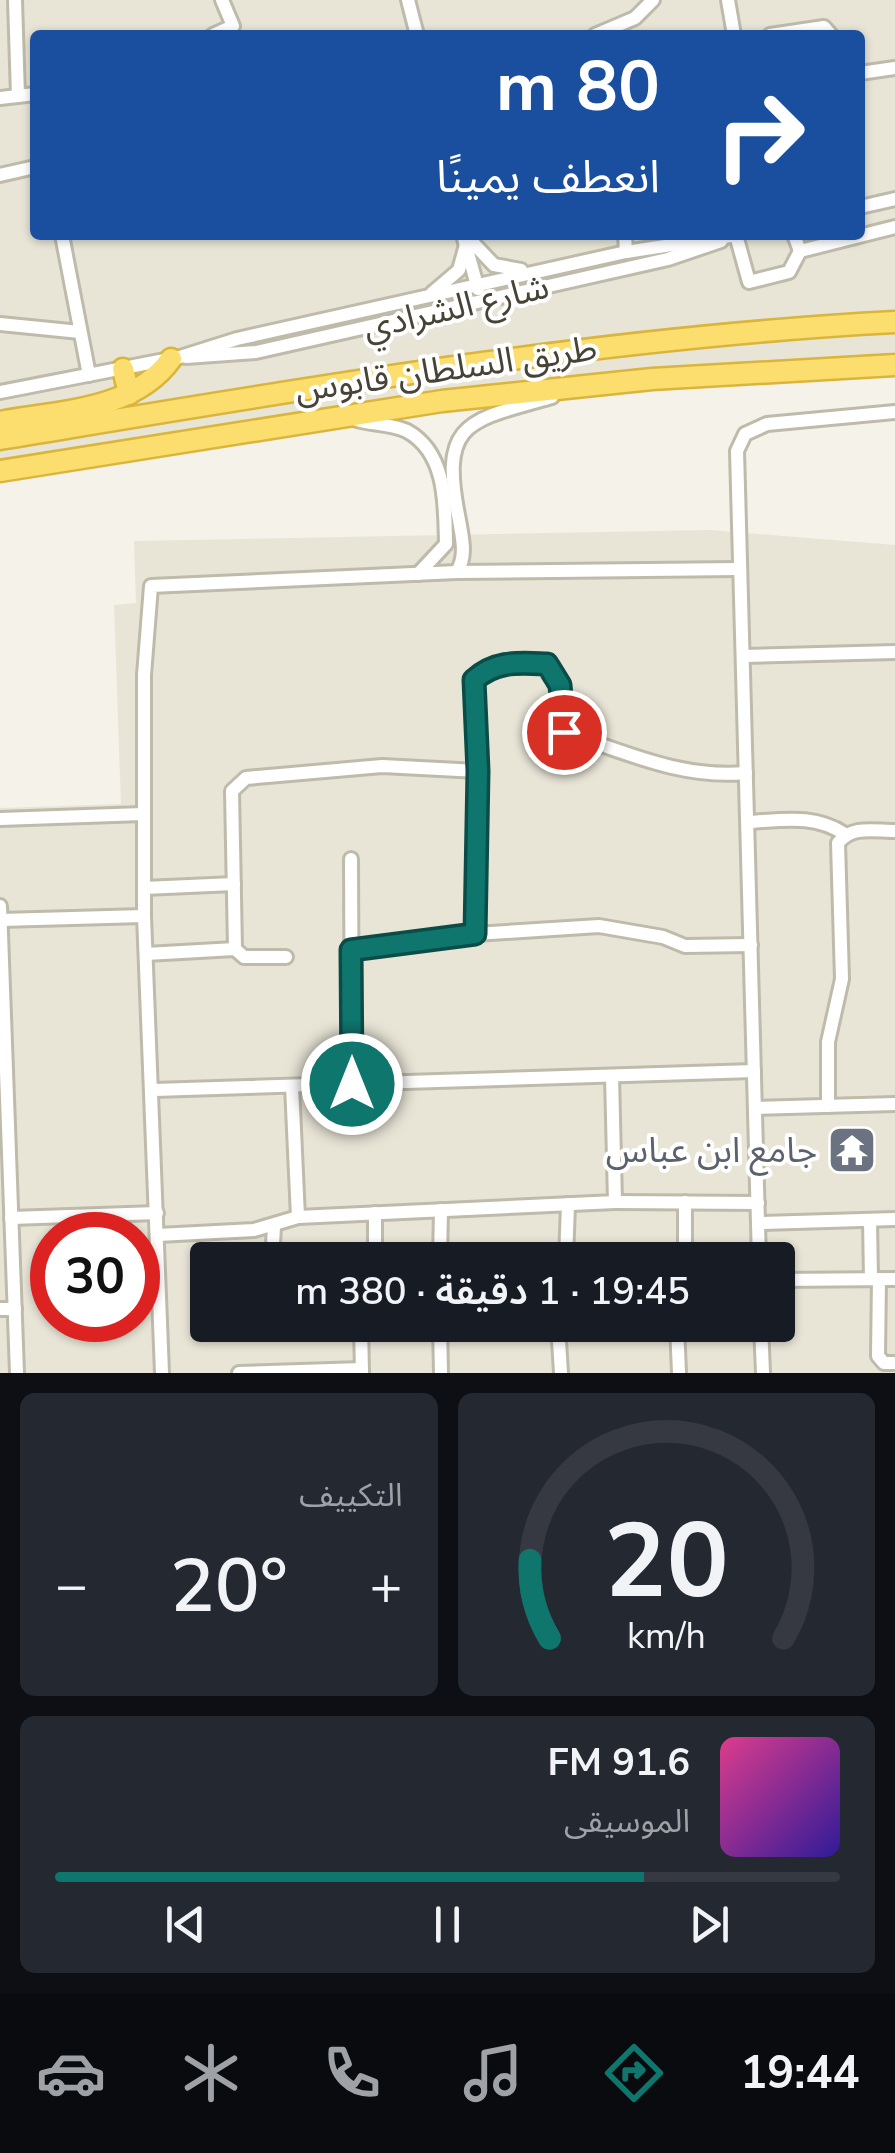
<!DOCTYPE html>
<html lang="ar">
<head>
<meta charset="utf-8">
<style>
  :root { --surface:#171b24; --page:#242831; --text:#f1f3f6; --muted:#9ea1a6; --line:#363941; --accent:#0f766e }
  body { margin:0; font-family:"Nunito Sans","Noto Sans Arabic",sans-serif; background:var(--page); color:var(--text); direction:rtl; height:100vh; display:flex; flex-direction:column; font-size:38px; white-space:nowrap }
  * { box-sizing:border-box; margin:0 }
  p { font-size:32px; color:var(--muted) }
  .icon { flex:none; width:55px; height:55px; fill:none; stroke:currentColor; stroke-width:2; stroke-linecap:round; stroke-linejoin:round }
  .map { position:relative; height:1373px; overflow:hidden; direction:ltr }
  .panel { display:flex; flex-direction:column; gap:20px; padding:20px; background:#0d0f14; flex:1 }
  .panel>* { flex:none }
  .guide { position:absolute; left:30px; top:30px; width:835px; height:210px; border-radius:10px; box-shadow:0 2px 8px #0004; direction:rtl; background:#1a4fa0; color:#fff; overflow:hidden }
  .speed { position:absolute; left:30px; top:1212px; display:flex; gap:20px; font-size:50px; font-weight:700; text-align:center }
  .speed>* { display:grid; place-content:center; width:130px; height:130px; border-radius:50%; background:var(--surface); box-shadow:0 2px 8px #0004; line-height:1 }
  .speed .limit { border:15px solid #d22; background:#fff; color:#111 }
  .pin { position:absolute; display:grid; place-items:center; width:85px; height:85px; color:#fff; margin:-42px; border:5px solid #fff; border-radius:50%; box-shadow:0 2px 10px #0007 }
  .me { position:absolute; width:110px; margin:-55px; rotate:0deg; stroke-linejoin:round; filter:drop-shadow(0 0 8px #0008) }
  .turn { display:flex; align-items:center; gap:35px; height:210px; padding:0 40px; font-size:45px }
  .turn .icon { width:130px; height:130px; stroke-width:2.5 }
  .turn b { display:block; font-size:70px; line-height:85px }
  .big { font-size:75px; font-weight:600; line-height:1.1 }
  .panel .card { flex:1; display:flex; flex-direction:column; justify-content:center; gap:15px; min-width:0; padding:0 35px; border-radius:15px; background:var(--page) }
  .panel .dial { align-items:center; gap:0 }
  .dial svg { height:260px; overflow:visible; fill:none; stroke:var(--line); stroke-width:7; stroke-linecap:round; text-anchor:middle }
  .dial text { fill:var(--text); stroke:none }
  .song { display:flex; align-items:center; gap:30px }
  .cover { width:120px; height:120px; border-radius:15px; background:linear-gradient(135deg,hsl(330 70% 55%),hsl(250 70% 35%)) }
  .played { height:10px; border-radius:5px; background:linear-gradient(90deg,var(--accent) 75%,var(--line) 75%) }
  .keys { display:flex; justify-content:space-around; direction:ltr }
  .heat { display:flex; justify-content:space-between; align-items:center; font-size:55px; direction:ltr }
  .panel .tiles { flex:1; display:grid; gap:20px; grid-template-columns:1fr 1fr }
  .card:last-child { grid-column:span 2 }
  .trip { position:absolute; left:190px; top:1242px; width:605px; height:100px; border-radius:10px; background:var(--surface); box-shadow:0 2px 8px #0004; font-weight:600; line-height:100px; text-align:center; direction:rtl }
  .dock { display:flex; height:160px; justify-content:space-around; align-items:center; background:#090b0e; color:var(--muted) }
  .dock .icon { width:70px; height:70px }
  .dock .on { color:var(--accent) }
  .dock b { font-size:45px; color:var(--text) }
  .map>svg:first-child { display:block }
</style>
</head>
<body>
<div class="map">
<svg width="895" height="1373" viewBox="0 0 895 1373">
  <rect width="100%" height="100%" fill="#f4f2e9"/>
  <!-- residential -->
  <g fill="#e8e5d7" fill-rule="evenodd">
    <path d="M 0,0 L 895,0 L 895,352 L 652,379 L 0,480 ZM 35,35 L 860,35 L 860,235 L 35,235 Z"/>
    <path d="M 710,530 L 895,545 L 895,1373 L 0,1373 L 0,808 L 121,804 L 114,605 L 136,603 L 134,541 ZM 52,1235 L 138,1235 L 138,1320 L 52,1320 ZM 208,1260 L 778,1260 L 778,1325 L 208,1325 Z"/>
  </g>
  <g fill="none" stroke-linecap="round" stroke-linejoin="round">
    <!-- minor casing -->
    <g stroke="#bfbbab" stroke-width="18">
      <g id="minor">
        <polyline points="15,0 18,96"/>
        <polyline points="408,0 417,35"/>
        <polyline points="728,0 734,35"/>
        <polyline points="213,35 233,26 222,0"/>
        <polyline points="595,35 635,18 653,0"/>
        <polyline points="770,35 824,27 831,35"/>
        <polyline points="860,73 895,68"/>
        <polyline points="0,98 35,94"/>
        <polyline points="0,175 35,167"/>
        <polyline points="860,207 895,199"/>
        <polyline points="62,235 89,375"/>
        <polyline points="463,235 478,289"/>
        <polyline points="625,235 626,252"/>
        <polyline points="736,235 749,282 789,272 800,251"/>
        <polyline points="794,235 800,251 895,227"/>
        <polyline points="474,244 494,265 521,270"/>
        <polyline points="432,293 459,270 466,245"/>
        <polyline points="0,324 80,332"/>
        <polyline points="186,357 256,352 668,259 721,241"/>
        <polyline points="0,392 180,357 237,339 626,252 737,235"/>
        <path d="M 354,419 C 371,425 390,423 407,431 C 447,453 445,505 446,544 L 418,574"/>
        <path d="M 457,572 C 467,555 462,538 459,520 C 439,422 466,421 552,397"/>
        <polyline points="743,656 895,652"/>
        <polyline points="0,819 143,814"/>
        <path d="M 748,822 C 784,820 814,814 845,834"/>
        <polyline points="351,859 352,1084"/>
        <polyline points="144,888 234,884"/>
        <polyline points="0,906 17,1373"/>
        <polyline points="1,920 144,916"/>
        <path d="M 475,934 L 478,771 L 474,680 C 496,660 519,663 547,664 L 560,685 L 564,732 C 625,752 681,779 746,773"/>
        <polyline points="351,950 475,934 599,926 663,937 685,946 751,945"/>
        <polyline points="146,954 235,949"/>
        <polyline points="286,957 244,957 235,949 232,791 246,778 382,766 478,771"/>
        <polyline points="292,1086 298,1217"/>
        <polyline points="154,1090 754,1071"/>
        <path d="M 828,1106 L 828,1042 L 842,979 L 838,843 C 852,825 874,831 895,831"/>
        <polyline points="755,1108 895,1104"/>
        <polyline points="615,1202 758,1203"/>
        <polyline points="375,1213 375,1260"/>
        <polyline points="11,1218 157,1213"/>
        <polyline points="870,1220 871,1279"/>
        <polyline points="758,1223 895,1219"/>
        <polyline points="158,1235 254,1230 298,1217 615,1202 612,1076"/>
        <polyline points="272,1260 274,1227"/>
        <polyline points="440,1260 441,1210"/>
        <polyline points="566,1260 568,1204"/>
        <polyline points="685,1260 685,1202"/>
        <polyline points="759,1260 737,451 745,434 767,424 895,412"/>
        <polyline points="879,1279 878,1356 884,1363 895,1363"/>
        <polyline points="778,1280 895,1279"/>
        <polyline points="0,1309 15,1309"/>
        <polyline points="361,1325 362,1373"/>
        <polyline points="440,1325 441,1373"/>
        <polyline points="558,1325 561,1373"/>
        <polyline points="677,1325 679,1373"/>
        <polyline points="761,1325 763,1373"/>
        <polyline points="440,1327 521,1325"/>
        <polyline points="162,1373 144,916 144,675 151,586 457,572 739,569"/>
        <polyline points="239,1373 362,1369"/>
      </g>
    </g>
    <!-- highway casing -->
    <g stroke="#dab53c" stroke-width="25">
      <g id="highway">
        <polyline points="123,369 129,394"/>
        <path d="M 0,422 C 58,411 134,411 171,359"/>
        <path d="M 0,439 C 297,390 593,338 895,322"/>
        <polyline points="0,471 442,401 652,379 895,365"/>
      </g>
    </g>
    <!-- minor -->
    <use href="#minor" stroke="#fff" stroke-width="12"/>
    <!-- highway -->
    <use href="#highway" stroke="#fbde6d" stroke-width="20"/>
  </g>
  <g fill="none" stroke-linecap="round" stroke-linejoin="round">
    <!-- route casing -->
    <g stroke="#0a4d48" stroke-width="25">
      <path id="route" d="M 352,1084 L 351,950 L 475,934 L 478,771 L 474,680 C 496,660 519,663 547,664 L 560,685 L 564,732"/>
    </g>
    <!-- route -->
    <use href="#route" stroke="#0f766e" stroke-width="18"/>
  </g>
  <!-- icons -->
  <defs>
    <g id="temple-square" transform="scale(2.5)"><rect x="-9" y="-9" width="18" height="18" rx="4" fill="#6b7280" stroke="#fff"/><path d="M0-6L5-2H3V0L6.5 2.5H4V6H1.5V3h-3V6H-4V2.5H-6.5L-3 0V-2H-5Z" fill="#fff"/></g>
  </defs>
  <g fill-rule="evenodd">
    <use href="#temple-square" x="852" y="1150"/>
  </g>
  <g text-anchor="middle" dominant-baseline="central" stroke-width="8" stroke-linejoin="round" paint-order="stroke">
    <!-- street labels -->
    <g font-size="35" fill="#484337" stroke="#fff">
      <text transform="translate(456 307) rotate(-13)">شارع الشرادي</text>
      <text transform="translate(446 369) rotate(-8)">طريق السلطان قابوس</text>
    </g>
    <!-- worship labels -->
    <g font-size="35" fill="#5b616d" stroke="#fff" text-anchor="end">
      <text x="817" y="1150">جامع ابن عباس</text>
    </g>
  </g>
</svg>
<div class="speed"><div class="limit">30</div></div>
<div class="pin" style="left:564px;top:732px;background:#d93025"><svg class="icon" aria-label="arrive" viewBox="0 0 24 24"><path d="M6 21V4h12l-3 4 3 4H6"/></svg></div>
<svg class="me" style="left:352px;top:1084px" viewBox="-20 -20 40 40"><circle r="17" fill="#0f766e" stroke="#fff" stroke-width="3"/><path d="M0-11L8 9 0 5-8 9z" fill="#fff"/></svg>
<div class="trip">19:45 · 1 دقيقة · 380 m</div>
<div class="guide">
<div class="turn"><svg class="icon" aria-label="right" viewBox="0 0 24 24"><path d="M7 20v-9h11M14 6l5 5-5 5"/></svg><div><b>80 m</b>انعطف يمينًا</div></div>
</div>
</div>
<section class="panel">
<div class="tiles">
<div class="card dial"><svg viewBox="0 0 100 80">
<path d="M14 69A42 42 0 1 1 86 69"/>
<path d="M14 69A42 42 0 0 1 8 45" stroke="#0f766e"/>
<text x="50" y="56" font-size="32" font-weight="700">20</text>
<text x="50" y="72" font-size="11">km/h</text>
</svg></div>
<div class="card"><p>التكييف</p>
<div class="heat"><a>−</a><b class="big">20°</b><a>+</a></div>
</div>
<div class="card">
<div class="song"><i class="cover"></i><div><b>91.6 FM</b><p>الموسيقى</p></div></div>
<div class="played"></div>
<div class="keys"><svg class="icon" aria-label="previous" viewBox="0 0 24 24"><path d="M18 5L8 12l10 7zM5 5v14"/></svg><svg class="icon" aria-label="pause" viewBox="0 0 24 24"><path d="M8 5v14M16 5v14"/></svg><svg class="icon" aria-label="next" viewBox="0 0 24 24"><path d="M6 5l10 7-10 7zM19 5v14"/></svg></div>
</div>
</div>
</section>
<nav class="dock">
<b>19:44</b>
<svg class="icon on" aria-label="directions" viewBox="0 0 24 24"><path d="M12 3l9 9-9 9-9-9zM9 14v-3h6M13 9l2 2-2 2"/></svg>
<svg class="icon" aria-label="music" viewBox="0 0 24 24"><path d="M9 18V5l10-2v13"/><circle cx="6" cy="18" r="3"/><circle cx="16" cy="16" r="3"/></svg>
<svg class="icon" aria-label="phone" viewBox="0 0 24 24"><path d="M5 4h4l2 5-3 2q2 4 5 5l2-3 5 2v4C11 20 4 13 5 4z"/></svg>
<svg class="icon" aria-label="climate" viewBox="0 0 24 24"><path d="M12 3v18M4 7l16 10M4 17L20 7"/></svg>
<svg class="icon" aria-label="car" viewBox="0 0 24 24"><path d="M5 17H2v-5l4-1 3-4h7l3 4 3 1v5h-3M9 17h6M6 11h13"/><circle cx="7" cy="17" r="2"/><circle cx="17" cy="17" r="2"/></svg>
</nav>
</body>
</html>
